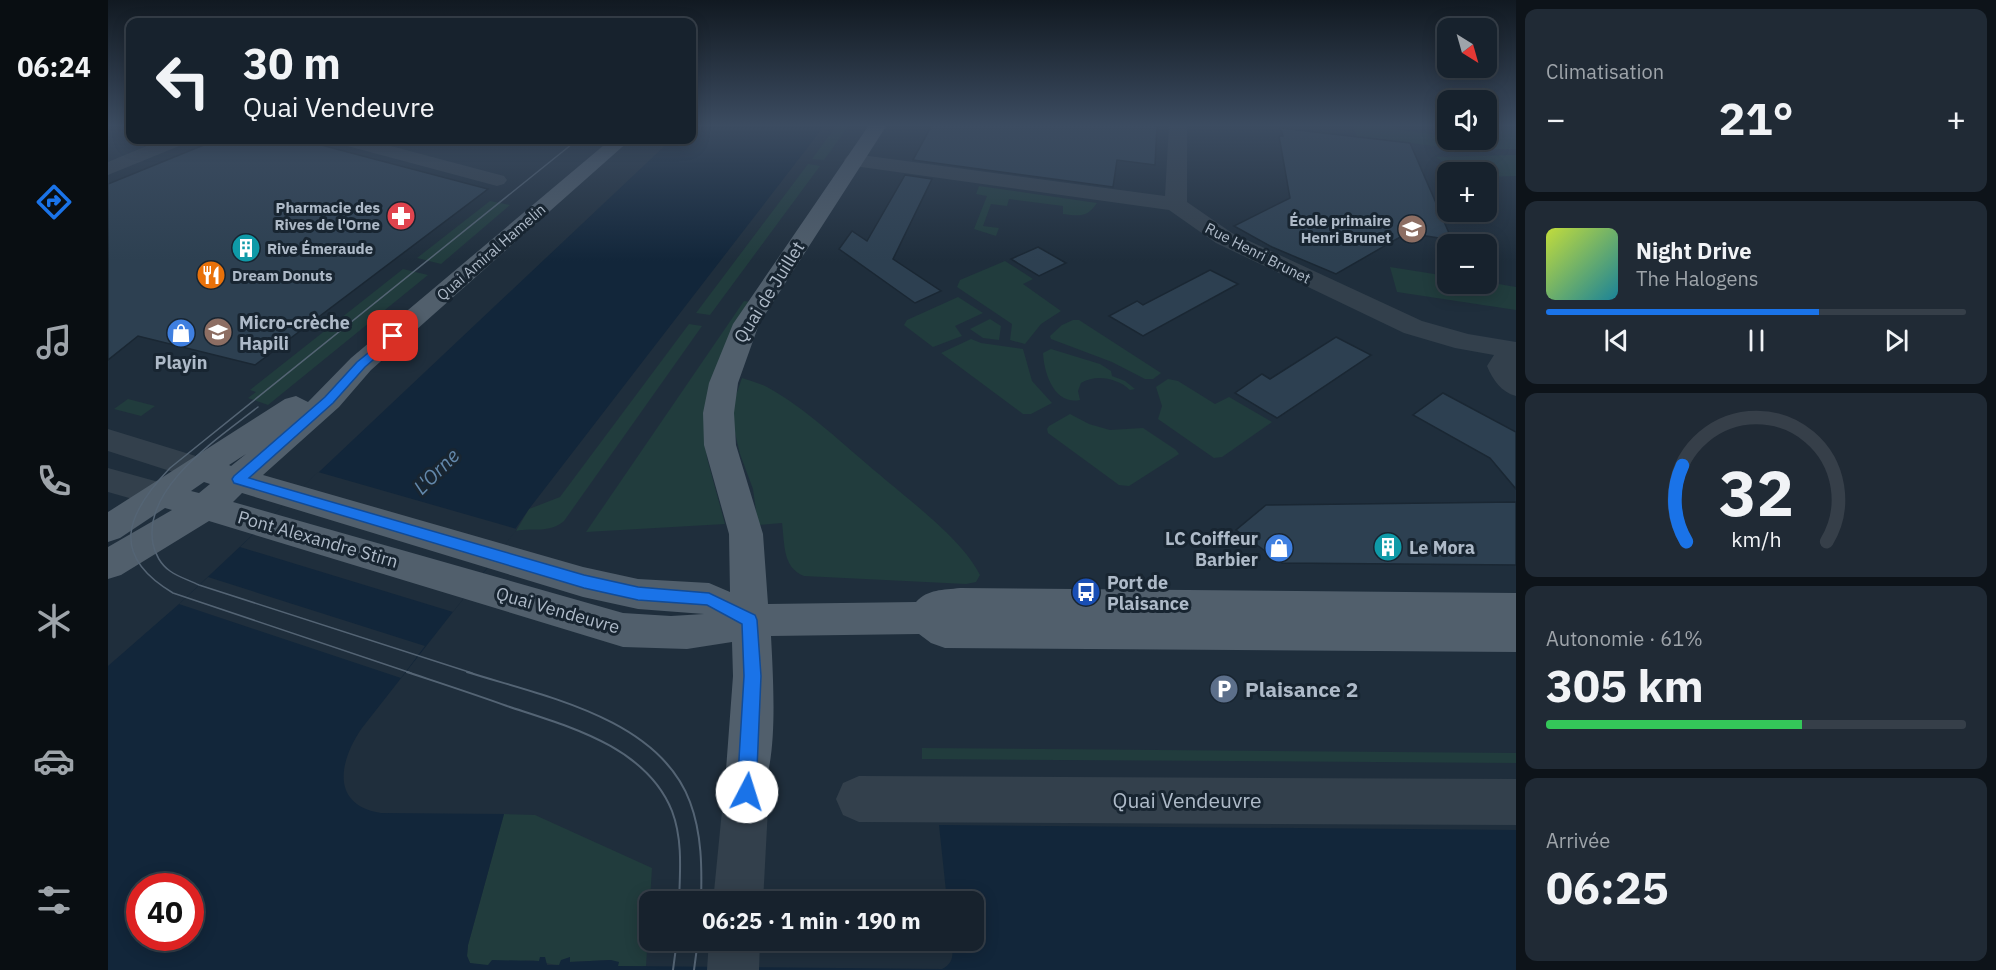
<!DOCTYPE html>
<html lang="fr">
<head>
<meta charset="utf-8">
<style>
  :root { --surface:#17222d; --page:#202a35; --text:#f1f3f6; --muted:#9ea4aa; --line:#363f49; --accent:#1a73e8 }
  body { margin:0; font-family:"IBM Plex Sans",sans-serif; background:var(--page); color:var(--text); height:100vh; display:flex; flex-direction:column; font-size:22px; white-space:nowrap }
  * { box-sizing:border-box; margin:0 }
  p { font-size:20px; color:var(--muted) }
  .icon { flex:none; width:33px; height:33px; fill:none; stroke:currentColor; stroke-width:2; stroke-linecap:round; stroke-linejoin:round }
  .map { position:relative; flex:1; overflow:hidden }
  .sheet { display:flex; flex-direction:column; gap:9px; padding:9px; background:#0d1319; width:480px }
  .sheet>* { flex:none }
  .banner { position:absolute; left:18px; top:18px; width:570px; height:126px; border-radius:12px; box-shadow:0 3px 15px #0003,0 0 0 2px var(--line); background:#17222d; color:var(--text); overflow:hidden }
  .needle { width:39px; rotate:143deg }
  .fabs { position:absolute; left:1329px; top:18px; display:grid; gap:12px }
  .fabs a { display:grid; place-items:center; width:60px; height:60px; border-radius:12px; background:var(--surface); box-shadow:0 3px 15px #0003,0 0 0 2px var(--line); font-size:30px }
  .speed { position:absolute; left:18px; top:873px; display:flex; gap:12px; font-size:30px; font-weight:700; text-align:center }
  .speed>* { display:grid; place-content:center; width:78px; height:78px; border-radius:50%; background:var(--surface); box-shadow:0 3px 15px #0003,0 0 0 2px var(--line); line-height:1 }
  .speed .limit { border:9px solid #d22; background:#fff; color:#111 }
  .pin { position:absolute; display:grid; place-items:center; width:51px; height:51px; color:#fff; margin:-26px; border-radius:12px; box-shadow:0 3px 9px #0006 }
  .me { position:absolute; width:66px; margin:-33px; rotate:5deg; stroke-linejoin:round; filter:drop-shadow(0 0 4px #0008) }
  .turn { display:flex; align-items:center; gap:21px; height:126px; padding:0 18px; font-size:27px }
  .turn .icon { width:78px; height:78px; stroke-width:2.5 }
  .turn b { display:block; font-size:42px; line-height:51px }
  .big { font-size:45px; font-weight:700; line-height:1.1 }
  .sheet .tile { flex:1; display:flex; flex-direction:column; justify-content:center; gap:9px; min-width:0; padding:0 21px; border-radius:12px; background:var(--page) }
  .sheet .dial { align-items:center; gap:0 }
  .dial svg { height:156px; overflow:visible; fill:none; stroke:var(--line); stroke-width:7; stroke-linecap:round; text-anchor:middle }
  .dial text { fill:var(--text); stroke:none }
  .song { display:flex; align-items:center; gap:18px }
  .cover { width:72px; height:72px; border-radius:9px; background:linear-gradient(135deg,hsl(70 70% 55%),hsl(190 70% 35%)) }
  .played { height:6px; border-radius:3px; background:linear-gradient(90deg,var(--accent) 65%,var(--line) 65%) }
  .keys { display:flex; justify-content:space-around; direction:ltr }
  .heat { display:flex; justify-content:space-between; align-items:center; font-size:33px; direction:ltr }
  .charge { height:9px; border-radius:4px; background:linear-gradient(90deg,#34c759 61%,var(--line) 0) }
  .trip { position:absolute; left:531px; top:891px; width:345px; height:60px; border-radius:12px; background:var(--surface); box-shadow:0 3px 15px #0003,0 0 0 2px var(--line); font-weight:700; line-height:60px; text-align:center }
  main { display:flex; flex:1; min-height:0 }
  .dock { display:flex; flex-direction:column; width:108px; justify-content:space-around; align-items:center; background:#090e12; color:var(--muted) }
  .dock .icon { width:42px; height:42px }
  .dock .active { color:var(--accent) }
  .dock b { font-size:27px; color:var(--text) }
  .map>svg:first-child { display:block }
</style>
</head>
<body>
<main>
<nav class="dock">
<b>06:24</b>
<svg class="icon active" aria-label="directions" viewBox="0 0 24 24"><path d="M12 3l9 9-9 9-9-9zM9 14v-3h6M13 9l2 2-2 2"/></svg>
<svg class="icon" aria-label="music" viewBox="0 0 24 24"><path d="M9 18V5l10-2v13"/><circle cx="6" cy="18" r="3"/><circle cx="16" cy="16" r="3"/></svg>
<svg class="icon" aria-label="phone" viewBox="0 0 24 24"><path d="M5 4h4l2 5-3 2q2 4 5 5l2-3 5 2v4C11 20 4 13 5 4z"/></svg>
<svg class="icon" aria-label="climate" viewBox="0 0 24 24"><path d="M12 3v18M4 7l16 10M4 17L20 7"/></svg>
<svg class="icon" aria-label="car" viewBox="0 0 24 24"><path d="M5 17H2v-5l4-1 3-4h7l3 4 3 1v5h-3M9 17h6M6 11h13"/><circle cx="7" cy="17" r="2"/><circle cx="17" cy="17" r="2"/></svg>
<svg class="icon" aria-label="filters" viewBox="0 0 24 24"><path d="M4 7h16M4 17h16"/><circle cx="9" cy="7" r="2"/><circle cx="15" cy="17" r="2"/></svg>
</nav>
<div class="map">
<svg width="1408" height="970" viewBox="0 0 1408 970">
  <rect width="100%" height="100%" fill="#1f2e3c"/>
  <!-- green -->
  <g fill="#213c3d">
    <polygon points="729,125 741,125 716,160 704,159"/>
    <polygon points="1245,125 1285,125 1291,130 1332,135 1331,133 1335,132 1332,126 1327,125 1339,125 1340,140 1378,140 1379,125 1408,129 1408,149 1349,149 1249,136"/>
    <polygon points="1408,155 1408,176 1379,177 1378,172 1349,172 1328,157"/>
    <polygon points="700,164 712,166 602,315 588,313"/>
    <path d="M 871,186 L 989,203 C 979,218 971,216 955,214 L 955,206 L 901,199 L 899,206 L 883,204 L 875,226 L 891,228 L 888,236 L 866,229 L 879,196 L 868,194 Z"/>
    <polygon points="382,201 402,205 333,264 309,258"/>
    <polygon points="897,261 925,279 915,284 953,311 933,324 917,344 902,340 904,324 849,287 852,280"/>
    <polygon points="1282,267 1339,276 1340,284 1379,282 1408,287 1408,310 1289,292"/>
    <polygon points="295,269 320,275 160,405 140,398 148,392 142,390"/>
    <polygon points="850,297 875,313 847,326 854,336 825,347 796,325 799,320"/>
    <polygon points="636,301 643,302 596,421 599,458 617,524 478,532"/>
    <polygon points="882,319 893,326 891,340 875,338 862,329"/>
    <polygon points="965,320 971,320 1053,373 1045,379 1037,379 1004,362 943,339 942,336 954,325"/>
    <path d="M 581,324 L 594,326 L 456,521 C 440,534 426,527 408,531 L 421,509 L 452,497 Z"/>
    <polygon points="863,339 873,343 915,349 924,381 944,403 923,414 915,414 833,353"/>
    <path d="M 943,349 L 992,364 L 1003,371 L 1004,376 L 1017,381 L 1027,389 L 1022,390 C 1009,378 988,374 973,383 L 970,391 L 972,400 C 946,405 936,373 935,353 Z"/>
    <path d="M 634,378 C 642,381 651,383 659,387 C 698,408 738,447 772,475 C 802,501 854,539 872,575 L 868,582 L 858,584 L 696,576 C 674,567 677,544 674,523 L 650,525 L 645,489 L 632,454 L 622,412 Z"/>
    <polygon points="1060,379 1070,381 1107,404 1121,397 1164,422 1114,457 1106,458 1050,419 1054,406 1048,387"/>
    <polygon points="20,399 47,406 33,416 6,409"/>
    <polygon points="962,414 981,424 1002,430 1035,428 1068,450 1071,454 1021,486 1011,485 940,433 939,429 941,426"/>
    <polygon points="814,748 1408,753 1408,763 814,759"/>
    <path d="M 396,814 L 427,815 L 544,868 L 538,966 L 510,966 L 502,960 L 461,962 L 462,957 L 452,965 C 443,965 437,962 429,961 C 407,958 383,970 362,963 L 359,956 L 360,945 Z"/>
  </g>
  <!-- water -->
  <path fill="#12263a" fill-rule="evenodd" d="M 584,125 L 717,125 L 421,509 L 388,557 L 254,728 C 231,761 222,805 273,813 L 396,814 L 360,945 L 359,956 L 362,963 L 380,965 L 384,960 L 431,961 L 432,957 L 437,957 L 439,965 L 451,965 L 453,960 L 462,957 L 462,962 L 503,960 L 511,962 L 510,966 L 834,969 C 847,963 845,952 843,941 L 866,940 L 866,902 L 839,901 L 831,825 L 1408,830 L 1408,970 L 0,970 L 0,666 L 71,604 L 563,140 L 584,140 ZM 32,886 L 82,886 L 82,938 L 32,938 Z"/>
  <!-- pier -->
  <g fill="#1f2e3c">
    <polygon points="210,472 409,529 345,612 132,547"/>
    <polygon points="100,577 317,646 293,678 71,604"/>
  </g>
  <!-- building -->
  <g fill="#2d4051" stroke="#1a2733" stroke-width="1.5">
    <polygon points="824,125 1049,125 1047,165 1009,160 1005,187 805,160"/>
    <polygon points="1172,128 1302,143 1344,240 1299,233 1228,274 1164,247 1126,226 1182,198 1171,136 1175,136"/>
    <polygon points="108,140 194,140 380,189 147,365 30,336 0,360 0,184"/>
    <polygon points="797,175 824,179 785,259 833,291 807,303 731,249 744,231 759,241"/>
    <polygon points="930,247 958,263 931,276 903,259"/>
    <polygon points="1102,270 1130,284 1035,336 1001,316 1029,301 1035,305"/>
    <polygon points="1228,337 1263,355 1169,418 1127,393 1154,374 1162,379"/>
    <polygon points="1335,393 1408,432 1408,489 1382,458 1305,415"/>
    <polygon points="1408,502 1408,565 1174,563 1128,530 1158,505"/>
  </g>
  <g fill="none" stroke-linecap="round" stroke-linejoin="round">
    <!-- minor -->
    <g fill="#33404c" fill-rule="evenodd">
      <path d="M 1061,125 L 1079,125 L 1079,202 L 1124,233 L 1314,321 L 1360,334 L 1408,342 L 1408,396 C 1393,392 1385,380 1379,366 L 1386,355 L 1347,348 L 1296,333 L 1108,243 L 1061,210 L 746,166 L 739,164 L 736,160 L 739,156 L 746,154 L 1057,196 Z"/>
      <polygon points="53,140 79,140 76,144 0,175 0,162"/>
      <polygon points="229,140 260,140 396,176 399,180 396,184 389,186 232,144"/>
      <polygon points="0,429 104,461 109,469 104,477 93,481 0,451"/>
      <polygon points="0,468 65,486 70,495 65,504 53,507 0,492"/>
      <polygon points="640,748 656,755 662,770 655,902 605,902 618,770 624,755"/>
      <polygon points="751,776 1408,779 1408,825 751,822 735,815 728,799 735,783"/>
      <polygon points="601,940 652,940 651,970 599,970"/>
    </g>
    <!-- major -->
    <path fill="#515f6c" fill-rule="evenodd" d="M 761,125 L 779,125 L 651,324 L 630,383 L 626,413 L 628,445 L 655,534 L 660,604 L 808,602 C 820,589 835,590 852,588 L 1408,593 L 1408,652 L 837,648 L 823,643 L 811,634 L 663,636 C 665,675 670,751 656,785 L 640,792 L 624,785 L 618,770 L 625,676 L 624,642 L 579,649 L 515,647 L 101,521 L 13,575 L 0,579 L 0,547 L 64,510 L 57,508 L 12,538 L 0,542 L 0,512 L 177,399 L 188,396 L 200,402 L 243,358 L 502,140 L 522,140 L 263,370 L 231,407 L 155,475 L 475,567 L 530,579 L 601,583 L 622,592 L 621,534 L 596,445 L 595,413 L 601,383 L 625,324 ZM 138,454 L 123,466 L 121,465 ZM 96,482 L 102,484 L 91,493 L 83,491 ZM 134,493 L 475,597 L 530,609 L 596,614 L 563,616 L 515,613 L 125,502 Z"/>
    <!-- tram-far1 -->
    <g stroke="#546474" stroke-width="1.5">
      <path d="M 150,407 C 111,438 34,487 45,544 C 47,554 53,565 62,571 C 70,577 81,580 91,585 L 364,673"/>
      <path d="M 303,673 L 65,593 C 1,555 18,514 62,468 L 469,140"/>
    </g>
    <!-- tram -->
    <g stroke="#546474" stroke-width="2">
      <path d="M 299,672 C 332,683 366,694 399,706 C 459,726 538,746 564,811 C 575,840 572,872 571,902"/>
      <path d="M 359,672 C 435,696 551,718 582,802 C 594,834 594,868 593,902"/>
      <polyline points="565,970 569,940"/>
      <polyline points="586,970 590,940"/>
    </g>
  </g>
  <!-- sky -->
  <linearGradient id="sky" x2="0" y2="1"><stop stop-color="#111921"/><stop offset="0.48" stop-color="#3c4c61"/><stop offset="1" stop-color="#3c4c61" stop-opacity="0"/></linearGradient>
  <rect width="1408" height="261" fill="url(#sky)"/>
  <!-- route -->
  <polygon fill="#1a73e8" stroke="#114b97" stroke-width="1.5" points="285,333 290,336 289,339 257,367 225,403 141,478 476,575 530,587 601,593 647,615 649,620 653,676 648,792 645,799 639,801 632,799 629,792 636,676 634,624 599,605 530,600 476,588 126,483 124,479 126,476 217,397 249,362"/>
  <!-- icons -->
  <defs>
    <g id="pharmacy-disc" transform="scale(1.5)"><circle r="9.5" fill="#e0444e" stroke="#182531"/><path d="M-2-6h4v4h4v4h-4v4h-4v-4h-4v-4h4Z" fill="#fff"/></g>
    <g id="school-disc" transform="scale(1.5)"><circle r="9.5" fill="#8d6e63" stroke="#182531"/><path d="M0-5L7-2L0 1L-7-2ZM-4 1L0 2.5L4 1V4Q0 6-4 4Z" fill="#fff"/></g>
    <g id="building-disc" transform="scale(1.5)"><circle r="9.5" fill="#0f9aa8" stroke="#182531"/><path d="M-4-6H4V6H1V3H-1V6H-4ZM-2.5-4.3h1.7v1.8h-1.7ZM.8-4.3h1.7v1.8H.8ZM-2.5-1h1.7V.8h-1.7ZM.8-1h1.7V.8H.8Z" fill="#fff"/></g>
    <g id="restaurant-disc" transform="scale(1.5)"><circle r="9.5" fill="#e8710a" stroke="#182531"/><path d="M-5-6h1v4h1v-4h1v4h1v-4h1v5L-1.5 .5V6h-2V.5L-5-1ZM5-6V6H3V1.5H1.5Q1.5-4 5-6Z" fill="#fff"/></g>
    <g id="shop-disc" transform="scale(1.5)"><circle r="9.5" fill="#3f7fe0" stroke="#182531"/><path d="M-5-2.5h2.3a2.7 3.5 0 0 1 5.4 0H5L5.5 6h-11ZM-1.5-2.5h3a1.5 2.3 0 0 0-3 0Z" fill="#fff"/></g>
    <g id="bus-disc" transform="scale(1.5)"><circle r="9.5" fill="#1a4fb4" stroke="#182531"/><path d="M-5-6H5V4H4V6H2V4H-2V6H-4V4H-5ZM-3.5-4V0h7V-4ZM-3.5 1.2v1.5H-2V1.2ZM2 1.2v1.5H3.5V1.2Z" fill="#fff"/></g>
    <g id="parking-disc" transform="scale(1.5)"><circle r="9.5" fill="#5c6f8a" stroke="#182531"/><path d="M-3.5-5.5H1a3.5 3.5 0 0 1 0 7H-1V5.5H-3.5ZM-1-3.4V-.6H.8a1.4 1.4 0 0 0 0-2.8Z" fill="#fff"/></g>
  </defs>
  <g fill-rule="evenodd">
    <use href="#pharmacy-disc" x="293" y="216"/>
    <use href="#school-disc" x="1304" y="229"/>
    <use href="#building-disc" x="138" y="248"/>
    <use href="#restaurant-disc" x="103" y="275"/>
    <use href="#school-disc" x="110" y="332"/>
    <use href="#shop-disc" x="73" y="333"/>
    <use href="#building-disc" x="1280" y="547"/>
    <use href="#shop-disc" x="1171" y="548"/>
    <use href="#bus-disc" x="978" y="592"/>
    <use href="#parking-disc" x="1116" y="689"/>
  </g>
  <g text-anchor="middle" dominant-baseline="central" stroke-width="6" stroke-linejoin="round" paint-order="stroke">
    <!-- far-poi labels -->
    <g font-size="15" font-weight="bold" fill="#aebac8" stroke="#182531" text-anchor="end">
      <text x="272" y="207">Pharmacie des<tspan x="272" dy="17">Rives de l'Orne</tspan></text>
      <text x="1283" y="220">École primaire<tspan x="1283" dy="17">Henri Brunet</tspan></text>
      <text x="159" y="248" text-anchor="start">Rive Émeraude</text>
      <text x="124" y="275" text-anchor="start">Dream Donuts</text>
    </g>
    <!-- far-street labels -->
    <g font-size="15" fill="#aebac8" stroke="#182531">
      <text transform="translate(383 252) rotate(-41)">Quai Amiral Hamelin</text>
      <text transform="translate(1150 253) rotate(27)">Rue Henri Brunet</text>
    </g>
    <!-- street labels -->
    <g font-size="18" fill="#aebac8" stroke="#182531">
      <text transform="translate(661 292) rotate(-58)">Quai de Juillet</text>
      <text transform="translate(210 539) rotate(16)">Pont Alexandre Stirn</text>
      <text transform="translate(450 610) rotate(16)">Quai Vendeuvre</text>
    </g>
    <!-- poi labels -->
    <g font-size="18" font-weight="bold" fill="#aebac8" stroke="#182531" text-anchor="start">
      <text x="131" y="322">Micro-crèche<tspan x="131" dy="21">Hapili</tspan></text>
      <text x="73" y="362" text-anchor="middle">Playin</text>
      <text x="1150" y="538" text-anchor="end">LC Coiffeur<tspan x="1150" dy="21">Barbier</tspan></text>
      <text x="1301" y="547">Le Mora</text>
      <text x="999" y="582">Port de<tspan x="999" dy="21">Plaisance</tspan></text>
    </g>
    <!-- water labels -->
    <g font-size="20" font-style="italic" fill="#6388ab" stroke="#182531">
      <text transform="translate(328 471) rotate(-45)">L'Orne</text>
    </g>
    <!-- near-poi labels -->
    <g font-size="21" font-weight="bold" fill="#aebac8" stroke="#182531" text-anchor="start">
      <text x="1137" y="689">Plaisance 2</text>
    </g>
    <!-- near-street labels -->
    <g font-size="21" fill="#aebac8" stroke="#182531">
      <text x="1079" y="800">Quai Vendeuvre</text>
    </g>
  </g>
</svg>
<div class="fabs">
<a><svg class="needle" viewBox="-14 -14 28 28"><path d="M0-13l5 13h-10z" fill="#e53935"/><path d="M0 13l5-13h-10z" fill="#9ea4aa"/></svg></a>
<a><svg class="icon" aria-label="sound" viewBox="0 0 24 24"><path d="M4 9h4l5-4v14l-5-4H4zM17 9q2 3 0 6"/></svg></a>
<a>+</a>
<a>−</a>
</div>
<div class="speed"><div class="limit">40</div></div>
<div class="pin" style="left:285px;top:336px;background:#d93025"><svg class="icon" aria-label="arrive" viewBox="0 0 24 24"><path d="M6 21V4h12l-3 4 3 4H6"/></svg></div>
<svg class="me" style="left:639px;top:792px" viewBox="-20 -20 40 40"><circle r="19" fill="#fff"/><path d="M0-13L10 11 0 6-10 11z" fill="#1a73e8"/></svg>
<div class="trip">06:25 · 1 min · 190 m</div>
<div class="banner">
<div class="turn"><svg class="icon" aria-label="left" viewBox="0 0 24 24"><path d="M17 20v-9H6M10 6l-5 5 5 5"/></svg><div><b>30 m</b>Quai Vendeuvre</div></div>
</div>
</div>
<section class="sheet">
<div class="tile"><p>Climatisation</p>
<div class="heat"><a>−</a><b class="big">21°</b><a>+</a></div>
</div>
<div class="tile">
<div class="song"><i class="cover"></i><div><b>Night Drive</b><p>The Halogens</p></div></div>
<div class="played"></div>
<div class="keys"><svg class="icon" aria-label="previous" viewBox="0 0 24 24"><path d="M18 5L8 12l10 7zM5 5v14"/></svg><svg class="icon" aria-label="pause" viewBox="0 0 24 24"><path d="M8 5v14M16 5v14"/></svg><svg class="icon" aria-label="next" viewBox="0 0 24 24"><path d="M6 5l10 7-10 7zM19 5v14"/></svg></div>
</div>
<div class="tile dial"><svg viewBox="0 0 100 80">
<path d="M14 69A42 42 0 1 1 86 69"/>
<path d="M14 69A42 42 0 0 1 12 30" stroke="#1a73e8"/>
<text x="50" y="56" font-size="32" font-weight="700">32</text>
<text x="50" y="72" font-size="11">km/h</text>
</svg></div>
<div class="tile"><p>Autonomie · 61%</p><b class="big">305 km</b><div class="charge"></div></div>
<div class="tile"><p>Arrivée</p><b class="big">06:25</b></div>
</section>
</main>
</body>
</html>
